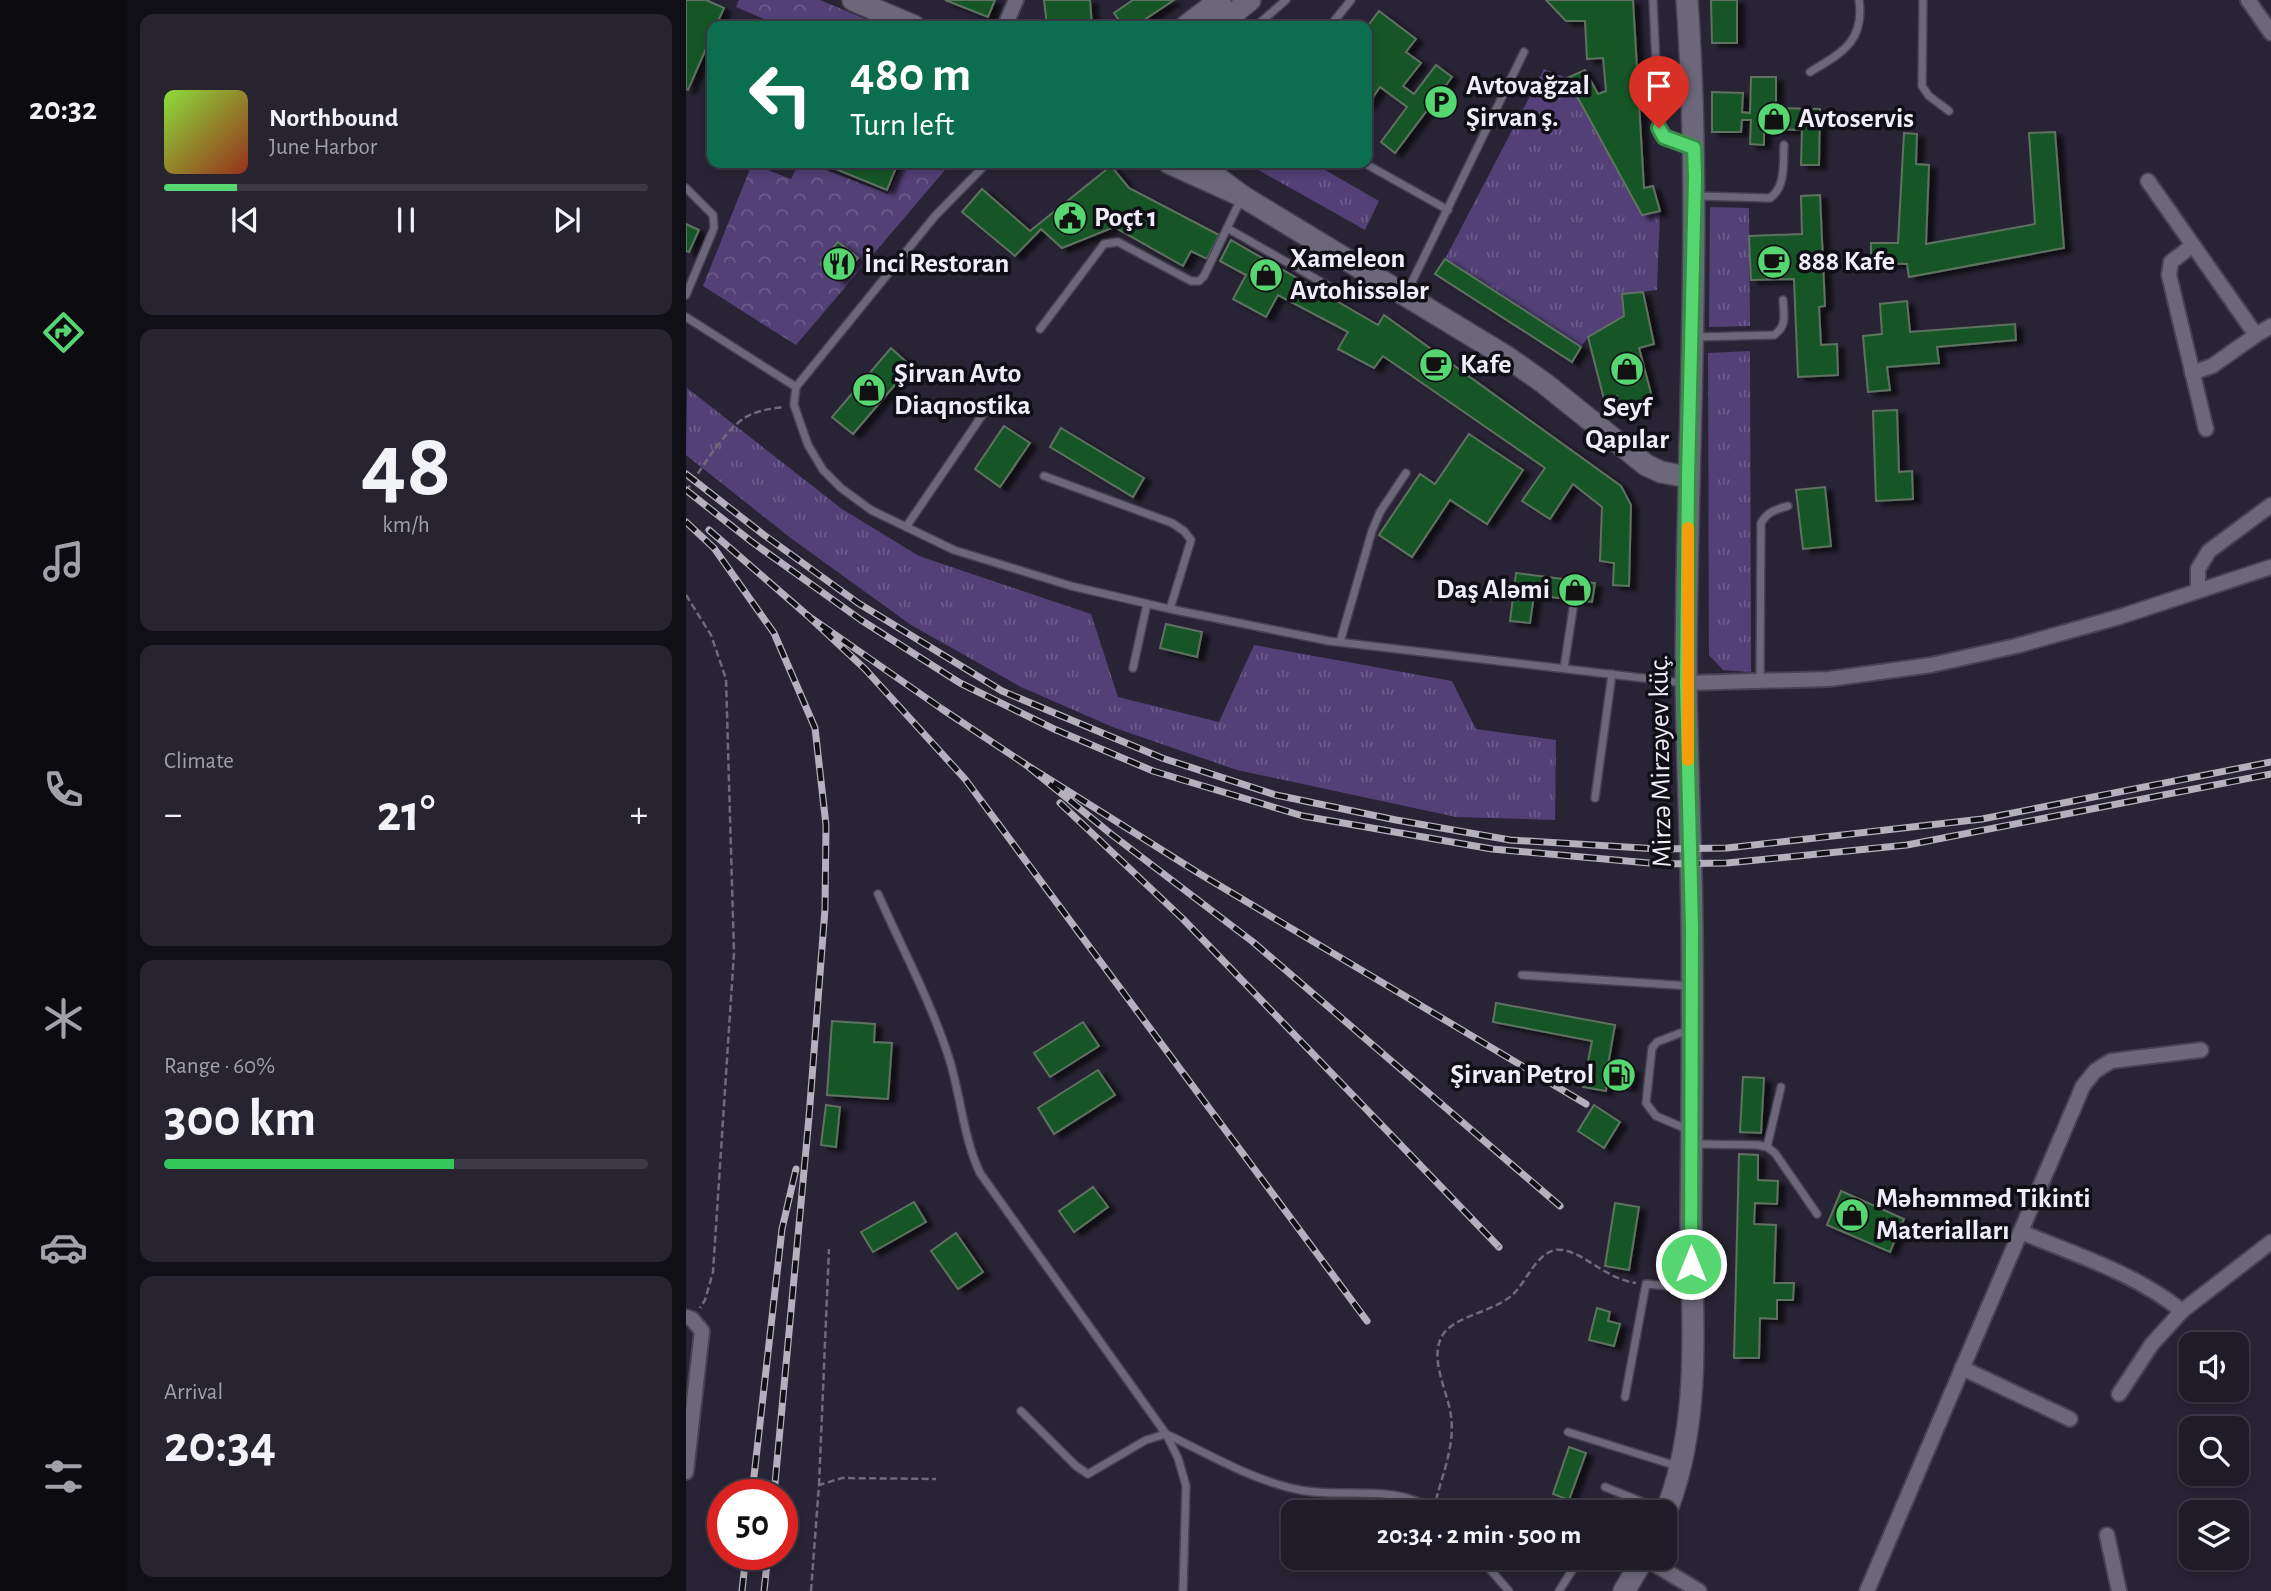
<!DOCTYPE html>
<html lang="en">
<head>
<meta charset="utf-8">
<style>
  :root { --surface:#1f1b28; --page:#272430; --text:#f1f3f6; --muted:#a1a1a8; --line:#3c3945; --accent:#56d671 }
  body { margin:0; font-family:"Alegreya Sans",sans-serif; background:var(--page); color:var(--text); height:100vh; display:flex; flex-direction:column; font-size:26px; white-space:nowrap }
  * { box-sizing:border-box; margin:0 }
  p { font-size:23px; color:var(--muted) }
  .icon { flex:none; width:38px; height:38px; fill:none; stroke:currentColor; stroke-width:2; stroke-linecap:round; stroke-linejoin:round }
  .map { position:relative; flex:1; overflow:hidden }
  .panel { display:flex; flex-direction:column; gap:14px; padding:14px; background:#110f16; width:560px }
  .panel>* { flex:none }
  .banner { position:absolute; left:21px; top:21px; width:665px; height:147px; border-radius:14px; box-shadow:0 4px 10px #0003,0 0 0 2px var(--line); background:#0b6e4f; color:#fff; overflow:hidden }
  .fabs { position:absolute; left:1493px; top:1332px; display:grid; gap:14px }
  .fabs a { display:grid; place-items:center; width:70px; height:70px; border-radius:14px; background:var(--surface); box-shadow:0 4px 10px #0003,0 0 0 2px var(--line); font-size:35px }
  .speed { position:absolute; left:21px; top:1479px; display:flex; gap:14px; font-size:35px; font-weight:700; text-align:center }
  .speed>* { display:grid; place-content:center; width:91px; height:91px; border-radius:50%; background:var(--surface); box-shadow:0 4px 10px #0003,0 0 0 2px var(--line); line-height:1 }
  .speed .limit { border:10px solid #d22; background:#fff; color:#111 }
  .pin { position:absolute; display:grid; place-items:center; width:60px; height:60px; color:#fff; margin:-72px -30px; border-radius:50% 50% 50% 0; rotate:-45deg; box-shadow:0 0 7px #0007 }
  .pin .icon { rotate:45deg }
  .me { position:absolute; width:77px; margin:-38px; rotate:0deg; stroke-linejoin:round; filter:drop-shadow(0 0 5px #0008) }
  .turn { display:flex; align-items:center; gap:24px; height:147px; padding:0 28px; font-size:32px }
  .turn .icon { width:91px; height:91px; stroke-width:2.5 }
  .turn b { display:block; font-size:49px; line-height:60px }
  .big { font-size:52px; font-weight:600; line-height:1.1 }
  .panel .card { flex:1; display:flex; flex-direction:column; justify-content:center; gap:10px; min-width:0; padding:0 24px; border-radius:14px; background:var(--page) }
  .panel .dial { align-items:center; gap:0 }
  .dial b { font-size:91px; line-height:1 }
  .song { display:flex; align-items:center; gap:21px }
  .cover { width:84px; height:84px; border-radius:10px; background:linear-gradient(135deg,hsl(90 70% 55%),hsl(10 70% 35%)) }
  .played { height:7px; border-radius:4px; background:linear-gradient(90deg,var(--accent) 15%,var(--line) 15%) }
  .keys { display:flex; justify-content:space-around; direction:ltr }
  .heat { display:flex; justify-content:space-between; align-items:center; font-size:38px; direction:ltr }
  .charge { height:10px; border-radius:5px; background:linear-gradient(90deg,#34c759 60%,var(--line) 0) }
  .trip { position:absolute; left:595px; top:1500px; width:396px; height:70px; border-radius:14px; background:var(--surface); box-shadow:0 4px 10px #0003,0 0 0 2px var(--line); font-weight:600; line-height:70px; text-align:center }
  main { display:flex; flex:1; min-height:0 }
  .dock { display:flex; flex-direction:column; width:126px; justify-content:space-around; align-items:center; background:#0c0b10; color:var(--muted) }
  .dock .icon { width:49px; height:49px }
  .dock .on { color:var(--accent) }
  .dock b { font-size:32px; color:var(--text) }
  .map>svg:first-child { display:block }
</style>
</head>
<body>
<main>
<nav class="dock">
<b>20:32</b>
<svg class="icon on" aria-label="directions" viewBox="0 0 24 24"><path d="M12 3l9 9-9 9-9-9zM9 14v-3h6M13 9l2 2-2 2"/></svg>
<svg class="icon" aria-label="music" viewBox="0 0 24 24"><path d="M9 18V5l10-2v13"/><circle cx="6" cy="18" r="3"/><circle cx="16" cy="16" r="3"/></svg>
<svg class="icon" aria-label="phone" viewBox="0 0 24 24"><path d="M5 4h4l2 5-3 2q2 4 5 5l2-3 5 2v4C11 20 4 13 5 4z"/></svg>
<svg class="icon" aria-label="climate" viewBox="0 0 24 24"><path d="M12 3v18M4 7l16 10M4 17L20 7"/></svg>
<svg class="icon" aria-label="car" viewBox="0 0 24 24"><path d="M5 17H2v-5l4-1 3-4h7l3 4 3 1v5h-3M9 17h6M6 11h13"/><circle cx="7" cy="17" r="2"/><circle cx="17" cy="17" r="2"/></svg>
<svg class="icon" aria-label="filters" viewBox="0 0 24 24"><path d="M4 7h16M4 17h16"/><circle cx="9" cy="7" r="2"/><circle cx="15" cy="17" r="2"/></svg>
</nav>
<section class="panel">
<div class="card">
<div class="song"><i class="cover"></i><div><b>Northbound</b><p>June Harbor</p></div></div>
<div class="played"></div>
<div class="keys"><svg class="icon" aria-label="previous" viewBox="0 0 24 24"><path d="M18 5L8 12l10 7zM5 5v14"/></svg><svg class="icon" aria-label="pause" viewBox="0 0 24 24"><path d="M8 5v14M16 5v14"/></svg><svg class="icon" aria-label="next" viewBox="0 0 24 24"><path d="M6 5l10 7-10 7zM19 5v14"/></svg></div>
</div>
<div class="card dial"><b>48</b><p>km/h</p></div>
<div class="card"><p>Climate</p>
<div class="heat"><a>−</a><b class="big">21°</b><a>+</a></div>
</div>
<div class="card"><p>Range · 60%</p><b class="big">300 km</b><div class="charge"></div></div>
<div class="card"><p>Arrival</p><b class="big">20:34</b></div>
</section>
<div class="map">
<svg width="1585" height="1591" viewBox="0 0 1585 1591">
  <defs>
    <pattern id="grass-tufts" width="24" height="20" patternUnits="userSpaceOnUse" patternTransform="scale(1.75)"><rect width="24" height="20" fill="#524076"/><path d="M3 7l-1-3M5 7V3M7 7l1-3M15 17l-1-3M17 17v-4M19 17l1-3" fill="none" stroke="#6b5c8a"/></pattern>
    <pattern id="park-crowns" width="20" height="18" patternUnits="userSpaceOnUse" patternTransform="scale(1.75)"><rect width="20" height="18" fill="#524076"/><path d="M2 6a3 3 0 1 1 6 0M12 15a3 3 0 1 1 6 0" fill="none" stroke="#6b5c8a"/></pattern>
    <filter id="shadow"><feDropShadow dx="7" dy="4" stdDeviation="2" flood-color="#0009"/></filter>
  </defs>
  <rect width="100%" height="100%" fill="#292435"/>
  <!-- grass -->
  <g fill="url(#grass-tufts)">
    <polygon points="858,69 881,78 956,215 974,211 971,290 936,294 938,316 902,337 895,347 759,259"/>
    <polygon points="560,163 627,163 693,201 679,230"/>
    <polygon points="1024,207 1063,208 1064,326 1023,327"/>
    <polygon points="1064,351 1065,672 1037,670 1023,655 1022,353"/>
    <polygon points="1,388 156,509 233,556 405,614 432,697 533,722 568,645 766,681 790,729 870,740 869,820 770,817 551,770 429,728 335,687 225,625 106,539 0,455"/>
  </g>
  <!-- park -->
  <g fill="url(#park-crowns)">
    <polygon points="53,0 134,0 189,23 188,26 94,26 50,7"/>
    <polygon points="113,163 122,163 202,194 216,163 265,163 110,345 17,286 66,164 105,179"/>
  </g>
  <!-- building -->
  <g fill="#175626" stroke="#5f7161" stroke-width="2" filter="url(#shadow)">
    <polygon points="0,0 20,0 38,8 30,26 26,26 26,35 2,90 0,89"/>
    <polygon points="259,0 309,0 302,17"/>
    <polygon points="358,0 404,0 406,26 361,26"/>
    <polygon points="447,0 488,0 449,26 437,26 428,13"/>
    <polygon points="860,0 947,0 958,188 967,186 974,211 956,215 881,78 899,70 912,94 920,91 917,58 901,59 899,21 880,21"/>
    <polygon points="1025,0 1051,0 1051,43 1026,43"/>
    <polygon points="693,11 730,39 720,52 735,63 717,86 728,94 750,65 766,77 709,153 695,142 721,107 694,87 681,106 681,27"/>
    <polygon points="1065,77 1090,77 1090,108 1134,109 1133,165 1115,165 1116,130 1078,129 1078,145 1064,144 1065,120 1056,120 1055,132 1026,132 1026,92 1057,93 1056,112 1064,113"/>
    <polygon points="1369,132 1378,248 1223,277 1221,264 1185,263 1185,243 1212,243 1218,133 1231,134 1230,164 1243,165 1240,244 1349,224 1343,133"/>
    <polygon points="135,163 212,163 201,190"/>
    <polygon points="425,166 443,188 533,235 521,259 505,251 497,266 428,227 376,248 355,229 329,256 276,212 296,189 344,231"/>
    <polygon points="1134,195 1139,306 1133,307 1135,345 1151,344 1152,375 1112,377 1108,279 1065,280 1063,236 1116,234 1115,196"/>
    <polygon points="0,224 13,230 3,252 0,251"/>
    <polygon points="545,240 692,325 698,315 935,486 945,505 943,586 927,585 928,563 914,561 916,507 887,484 864,519 836,501 859,468 697,356 688,368 652,349 662,332 592,295 580,317 547,299 560,275 534,261"/>
    <polygon points="152,242 172,258 153,280 134,264"/>
    <polygon points="759,259 895,347 886,362 749,274"/>
    <polygon points="957,292 968,344 953,348 967,401 935,409 931,396 918,399 902,337 938,316 936,294"/>
    <polygon points="1221,301 1224,332 1329,324 1330,340 1251,347 1253,363 1201,367 1204,390 1182,392 1177,336 1196,334 1194,304"/>
    <polygon points="205,348 225,366 167,434 146,417"/>
    <polygon points="1211,410 1213,472 1226,471 1227,499 1190,501 1187,411"/>
    <polygon points="318,426 344,443 314,487 289,469"/>
    <polygon points="375,428 458,478 447,497 364,447"/>
    <polygon points="783,434 837,470 801,524 764,500 726,557 693,535 734,474 749,484"/>
    <polygon points="1139,487 1145,546 1117,549 1110,490"/>
    <polygon points="830,573 909,583 906,602 848,595 844,623 824,621"/>
    <polygon points="480,624 516,632 511,657 474,648"/>
    <polygon points="810,1003 929,1025 922,1065 947,1069 944,1087 921,1083 920,1091 897,1087 906,1041 807,1022"/>
    <polygon points="146,1021 189,1024 188,1042 206,1043 202,1099 141,1095"/>
    <polygon points="397,1022 413,1046 364,1077 348,1053"/>
    <polygon points="412,1070 429,1095 368,1134 352,1108"/>
    <polygon points="1057,1077 1078,1078 1075,1133 1054,1132"/>
    <polygon points="140,1105 154,1107 150,1147 135,1145"/>
    <polygon points="908,1105 934,1122 918,1148 892,1131"/>
    <polygon points="1053,1154 1072,1155 1072,1180 1092,1181 1091,1204 1069,1203 1068,1224 1090,1225 1088,1283 1108,1283 1107,1300 1091,1300 1091,1319 1074,1318 1073,1358 1048,1358"/>
    <polygon points="407,1187 422,1207 388,1232 373,1211"/>
    <polygon points="1155,1191 1218,1219 1204,1252 1141,1225"/>
    <polygon points="228,1202 240,1222 187,1252 175,1232"/>
    <polygon points="929,1203 953,1207 943,1270 919,1266"/>
    <polygon points="270,1233 297,1272 272,1289 245,1251"/>
    <polygon points="911,1308 924,1312 922,1321 934,1324 928,1346 903,1340"/>
    <polygon points="883,1447 900,1453 883,1500 867,1494"/>
  </g>
  <g fill="none" stroke-linecap="round" stroke-linejoin="round">
    <!-- lane casing -->
    <g stroke="#474352" stroke-width="10">
      <g id="lane">
        <polyline points="967,0 973,128 978,137 1005,147"/>
        <polyline points="1237,0 1236,86 1243,96 1263,111"/>
        <polyline points="570,26 600,0"/>
        <polyline points="644,26 665,0"/>
        <path d="M 1124,72 C 1155,53 1179,42 1173,0"/>
        <polyline points="301,163 249,216 110,387 108,405 122,445 137,470 155,488 185,510 268,550 385,586 484,609 643,641 999,683"/>
        <polyline points="678,163 762,210"/>
        <polyline points="0,188 27,215 28,228 0,295"/>
        <path d="M 1010,196 L 1084,198 C 1100,187 1097,163 1098,145"/>
        <polyline points="541,228 646,288"/>
        <polyline points="720,294 838,52"/>
        <polyline points="0,317 110,387"/>
        <polyline points="354,329 418,244 432,242 505,281 513,281 518,276 555,199"/>
        <path d="M 1010,337 L 1088,335 C 1101,326 1098,315 1097,300"/>
        <polyline points="358,476 486,523 498,531 505,540 484,609"/>
        <polyline points="220,527 297,414"/>
        <polyline points="654,642 686,531 694,512 720,473"/>
        <polyline points="447,668 461,604"/>
        <polyline points="878,668 887,609"/>
        <path d="M 1074,681 L 1075,523 C 1082,511 1089,510 1102,506"/>
        <polyline points="909,798 926,674"/>
        <path d="M 192,894 C 216,948 245,1002 263,1058 C 275,1096 277,1137 294,1173 L 480,1434 L 492,1458 L 500,1486 L 497,1591"/>
        <polyline points="836,975 1005,986"/>
        <polyline points="1002,1030 971,1042 966,1048 960,1103 970,1116 1003,1130"/>
        <polyline points="1009,1144 1072,1145 1081,1147 1089,1153 1131,1214"/>
        <polyline points="1081,1147 1095,1087"/>
        <polyline points="939,1397 960,1284 1005,1288"/>
        <path d="M 335,1411 L 390,1466 L 402,1474 L 460,1440 L 480,1434 C 523,1454 567,1481 614,1490 C 659,1499 710,1482 750,1512"/>
        <polyline points="882,1432 991,1466"/>
        <polyline points="919,1487 976,1510"/>
        <polyline points="794,1558 823,1591"/>
        <polyline points="873,1591 894,1558"/>
      </g>
    </g>
    <!-- street casing -->
    <g stroke="#474352" stroke-width="18">
      <g id="street">
        <polyline points="1562,0 1585,33"/>
        <polyline points="319,26 330,0"/>
        <polyline points="1462,181 1570,335 1585,326"/>
        <polyline points="1507,245 1485,262 1483,275 1520,429"/>
        <polyline points="1506,373 1526,366 1570,335"/>
        <polyline points="1512,589 1512,569 1523,551 1585,505"/>
        <polyline points="1000,683 1143,679 1245,665 1330,646 1433,617 1585,567"/>
        <path d="M 1335,1232 C 1390,1255 1449,1273 1496,1311"/>
        <polyline points="0,1317 6,1319 16,1331 0,1472"/>
        <polyline points="1276,1368 1384,1419"/>
        <polyline points="1433,1394 1466,1344 1496,1311 1585,1242"/>
        <polyline points="1421,1535 1433,1591"/>
        <polyline points="958,1558 1013,1591"/>
        <polyline points="1181,1591 1397,1086 1409,1071 1425,1061 1515,1050"/>
      </g>
    </g>
    <!-- secondary casing -->
    <g stroke="#474352" stroke-width="24">
      <g id="secondary">
        <polyline points="167,0 228,26"/>
        <polyline points="500,26 534,0"/>
        <polyline points="532,26 564,0"/>
        <polyline points="483,163 556,196 512,163"/>
        <polyline points="556,196 821,357 858,383 960,465 975,472 1002,477"/>
        <path d="M 978,1517 C 1018,1421 1005,1316 1005,1215 C 1006,1118 1007,1021 1006,924 C 1005,843 1001,761 1000,680 C 1000,453 1017,226 1001,0"/>
        <polyline points="938,1591 958,1558"/>
      </g>
    </g>
    <!-- path -->
    <g stroke="#6f6b7a" stroke-width="2.5" stroke-dasharray="7 3.5" stroke-linecap="butt">
      <path d="M 0,491 C 15,470 38,430 60,417 C 72,410 84,409 98,407"/>
      <polyline points="0,595 25,635 40,679 48,953 27,1272 19,1300 14,1308"/>
      <polyline points="133,1485 143,1249"/>
      <path d="M 750,1500 C 757,1473 769,1444 765,1416 C 762,1391 741,1356 758,1333 C 774,1313 813,1312 831,1290 C 843,1276 855,1246 877,1250 C 900,1254 920,1279 950,1283"/>
      <polyline points="125,1591 133,1485 156,1478 250,1479"/>
    </g>
    <!-- lane -->
    <use href="#lane" stroke="#6d677c" stroke-width="7"/>
    <!-- street -->
    <use href="#street" stroke="#6d677c" stroke-width="14"/>
    <!-- secondary -->
    <use href="#secondary" stroke="#6d677c" stroke-width="21"/>
    <!-- rail casing -->
    <g stroke="#b4b0bd" stroke-width="7">
      <g id="rail">
        <polyline points="0,474 78,535 172,603 316,691 476,758 590,795 710,820 824,840 973,849 1041,848 1296,819 1585,762"/>
        <polyline points="0,490 66,542 175,620 274,683 368,729 467,771 617,816 806,849 974,864 1041,863 1221,845 1585,774"/>
        <polyline points="0,522 28,548 88,633 129,728 140,825 139,909 123,1117 88,1494"/>
        <polyline points="23,530 121,615"/>
        <polyline points="339,764 256,709 121,615 179,669 279,779 681,1321"/>
        <polyline points="374,803 497,919 813,1247"/>
        <polyline points="874,1206 567,942 425,834 339,764 514,874 900,1104"/>
        <polyline points="66,1494 96,1229 110,1169"/>
        <polyline points="56,1591 60,1554"/>
        <polyline points="78,1591 82,1554"/>
      </g>
    </g>
    <!-- rail -->
    <use href="#rail" stroke="#110f16" stroke-width="4.5" stroke-dasharray="13" stroke-linecap="butt"/>
  </g>
  <g fill="none" stroke-linecap="round" stroke-linejoin="round">
    <!-- route casing -->
    <g stroke="#388b49" stroke-width="18">
      <polyline id="route" points="973,128 978,137 1008,148 1009,177 1002,477 1000,683 1006,928 1005,1264"/>
    </g>
    <!-- route -->
    <use href="#route" stroke="#56d671" stroke-width="12"/>
    <!-- slow -->
    <polyline stroke="#f59e0b" stroke-width="12" points="1002,528 1002,760"/>
  </g>
  <!-- icons -->
  <defs>
    <g id="parking-disc" transform="scale(1.75)"><circle r="9.5" fill="#56d671" stroke="#110f16"/><path d="M-3.5-5.5H1a3.5 3.5 0 0 1 0 7H-1V5.5H-3.5ZM-1-3.4V-.6H.8a1.4 1.4 0 0 0 0-2.8Z" fill="#111"/></g>
    <g id="shop-disc" transform="scale(1.75)"><circle r="9.5" fill="#56d671" stroke="#110f16"/><path d="M-5-2.5h2.3a2.7 3.5 0 0 1 5.4 0H5L5.5 6h-11ZM-1.5-2.5h3a1.5 2.3 0 0 0-3 0Z" fill="#111"/></g>
    <g id="civic-disc" transform="scale(1.75)"><circle r="9.5" fill="#56d671" stroke="#110f16"/><path d="M-.6-6.5H3V-4.5H.6V-3L4-1V1h2V6H-6V1h2V-1L-.6-3ZM-1.2 2.5V6h2.4V2.5Z" fill="#111"/></g>
    <g id="cafe-disc" transform="scale(1.75)"><circle r="9.5" fill="#56d671" stroke="#110f16"/><path d="M-5.5-4.5H6V0H3Q3 3.5 0 3.5H-2.5Q-5.5 3.5-5.5 0ZM3-3.2v2h1.7v-2ZM-6 4.5H4V6H-6Z" fill="#111"/></g>
    <g id="restaurant-disc" transform="scale(1.75)"><circle r="9.5" fill="#56d671" stroke="#110f16"/><path d="M-5-6h1v4h1v-4h1v4h1v-4h1v5L-1.5 .5V6h-2V.5L-5-1ZM5-6V6H3V1.5H1.5Q1.5-4 5-6Z" fill="#111"/></g>
    <g id="fuel-disc" transform="scale(1.75)"><circle r="9.5" fill="#56d671" stroke="#110f16"/><path d="M-5.5-6h7V0h2V4h1.3V-2.5L3-4.5l.8-.8L6-3V5H2.5V1h-1V6h-7ZM-4.2-4.7v3.2H.2V-4.7Z" fill="#111"/></g>
  </defs>
  <g fill-rule="evenodd">
    <use href="#parking-disc" x="755" y="102"/>
    <use href="#shop-disc" x="1088" y="119"/>
    <use href="#civic-disc" x="384" y="218"/>
    <use href="#cafe-disc" x="1088" y="262"/>
    <use href="#restaurant-disc" x="153" y="264"/>
    <use href="#shop-disc" x="580" y="275"/>
    <use href="#cafe-disc" x="750" y="365"/>
    <use href="#shop-disc" x="941" y="369"/>
    <use href="#shop-disc" x="183" y="390"/>
    <use href="#shop-disc" x="889" y="590"/>
    <use href="#fuel-disc" x="933" y="1075"/>
    <use href="#shop-disc" x="1166" y="1215"/>
  </g>
  <g text-anchor="middle" dominant-baseline="central" stroke-width="7" stroke-linejoin="round" paint-order="stroke">
    <!-- poi labels -->
    <g font-size="28" font-weight="bold" fill="#f0edf9" stroke="#110f16" text-anchor="start">
      <text x="780" y="86">Avtovağzal<tspan x="780" dy="32">Şirvan ş.</tspan></text>
      <text x="1112" y="119">Avtoservis</text>
      <text x="408" y="218">Poçt 1</text>
      <text x="604" y="259">Xameleon<tspan x="604" dy="32">Avtohissələr</tspan></text>
      <text x="1112" y="262">888 Kafe</text>
      <text x="178" y="264">İnci Restoran</text>
      <text x="774" y="365">Kafe</text>
      <text x="208" y="374">Şirvan Avto<tspan x="208" dy="32">Diaqnostika</tspan></text>
      <text x="941" y="408" text-anchor="middle">Seyf<tspan x="941" dy="32">Qapılar</tspan></text>
      <text x="864" y="590" text-anchor="end">Daş Aləmi</text>
      <text x="908" y="1075" text-anchor="end">Şirvan Petrol</text>
      <text x="1190" y="1199">Məhəmməd Tikinti<tspan x="1190" dy="32">Materialları</tspan></text>
    </g>
    <!-- street labels -->
    <g font-size="28" fill="#f0edf9" stroke="#110f16">
      <text transform="translate(975 761) rotate(-91)">Mirzə Mirzəyev küç.</text>
    </g>
  </g>
</svg>
<div class="fabs">
<a><svg class="icon" aria-label="sound" viewBox="0 0 24 24"><path d="M4 9h4l5-4v14l-5-4H4zM17 9q2 3 0 6"/></svg></a>
<a><svg class="icon" aria-label="search" viewBox="0 0 24 24"><circle cx="10" cy="10" r="6"/><path d="M15 15l6 6"/></svg></a>
<a><svg class="icon" aria-label="layers" viewBox="0 0 24 24"><path d="M12 4l9 5-9 5-9-5zM3 14l9 5 9-5"/></svg></a>
</div>
<div class="speed"><div class="limit">50</div></div>
<div class="pin" style="left:973px;top:128px;background:#d93025"><svg class="icon" aria-label="arrive" viewBox="0 0 24 24"><path d="M6 21V4h12l-3 4 3 4H6"/></svg></div>
<svg class="me" style="left:1005px;top:1264px" viewBox="-20 -20 40 40"><circle r="17" fill="#56d671" stroke="#fff" stroke-width="3"/><path d="M0-11L8 9 0 5-8 9z" fill="#fff"/></svg>
<div class="trip">20:34 · 2 min · 500 m</div>
<div class="banner">
<div class="turn"><svg class="icon" aria-label="left" viewBox="0 0 24 24"><path d="M17 20v-9H6M10 6l-5 5 5 5"/></svg><div><b>480 m</b>Turn left</div></div>
</div>
</div>
</main>
</body>
</html>
